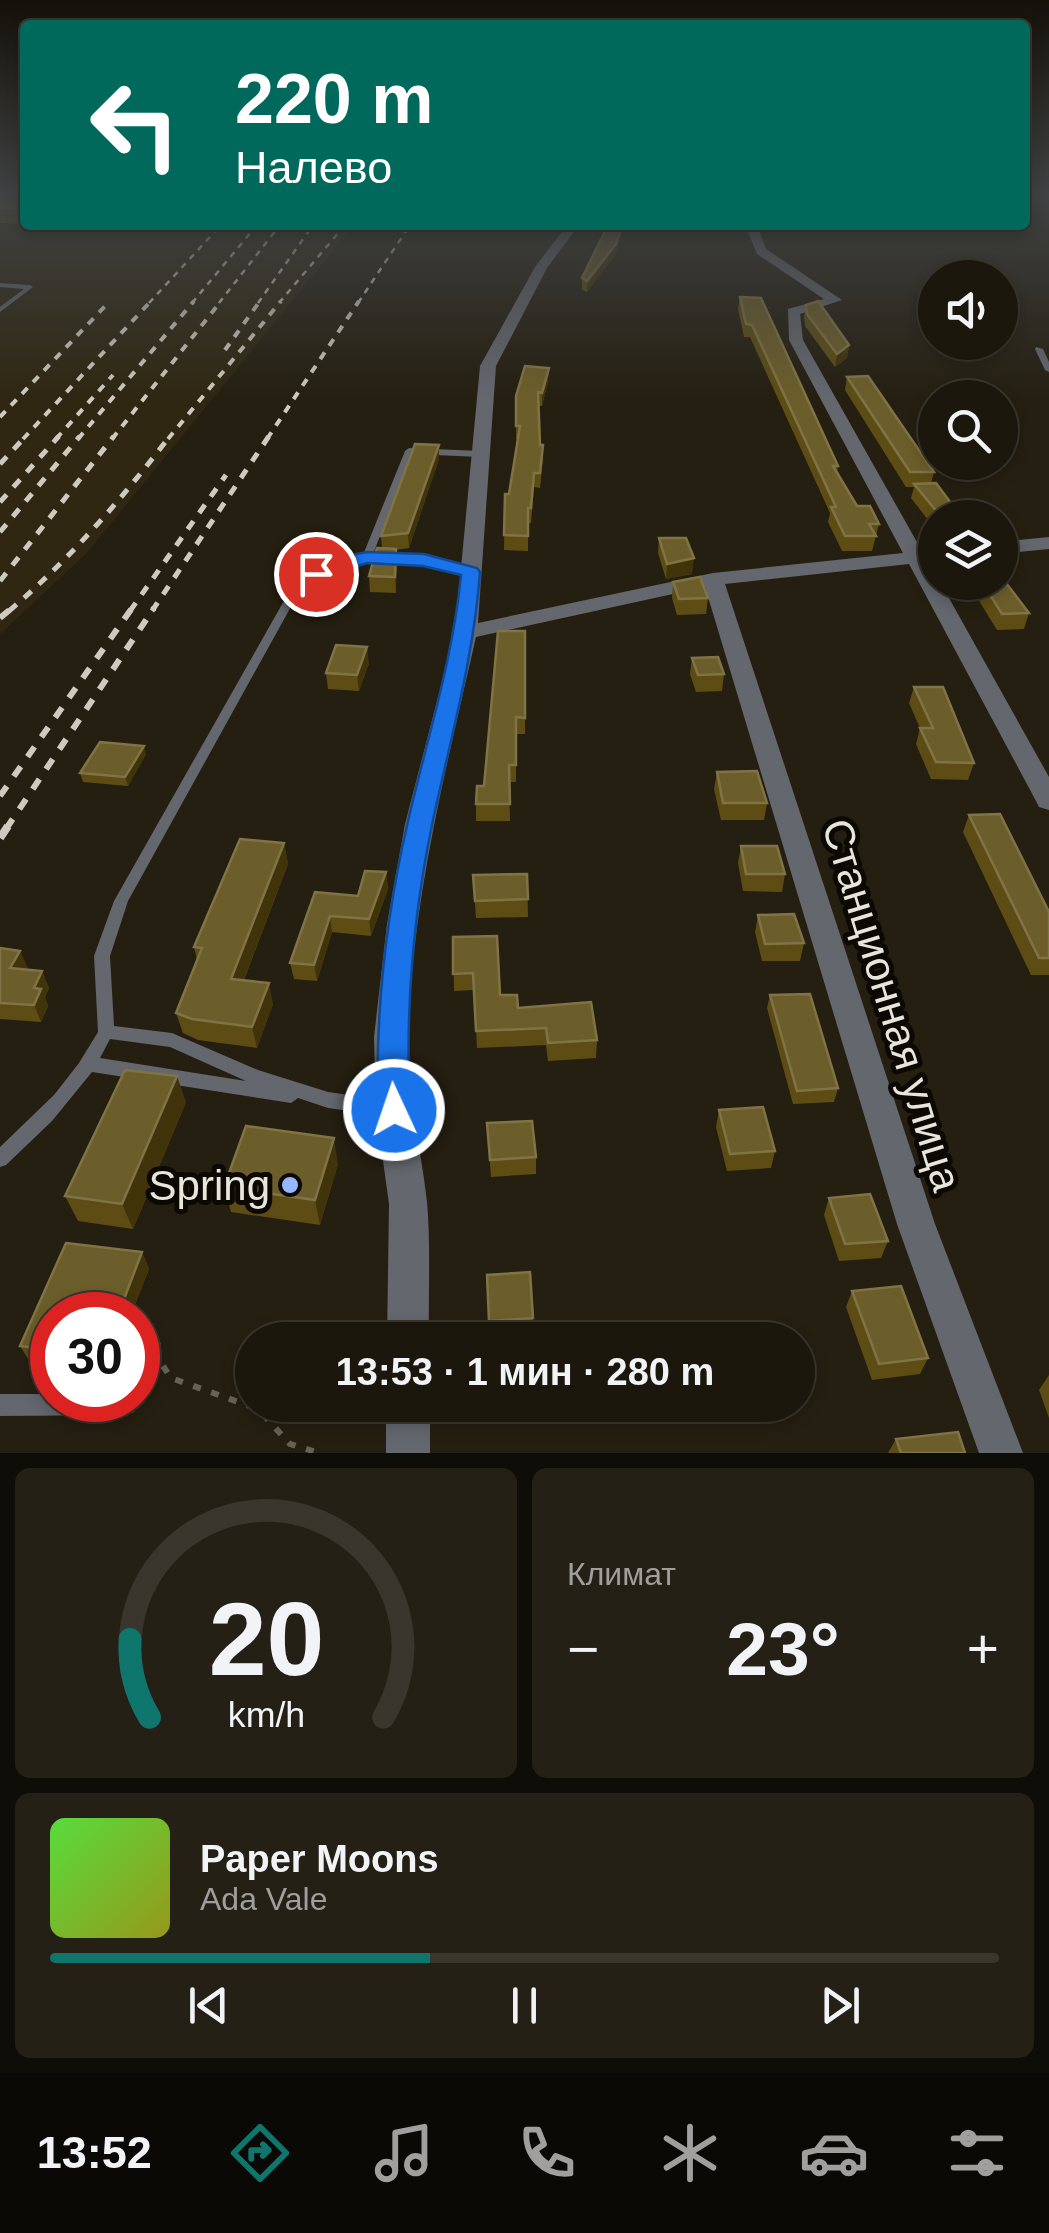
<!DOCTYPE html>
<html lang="ru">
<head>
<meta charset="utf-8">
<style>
  :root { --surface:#1c170d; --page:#252016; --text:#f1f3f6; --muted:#a09f9d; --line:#3a362e; --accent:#0f766e }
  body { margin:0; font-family:Helvetica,sans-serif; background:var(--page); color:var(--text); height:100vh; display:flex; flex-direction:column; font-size:38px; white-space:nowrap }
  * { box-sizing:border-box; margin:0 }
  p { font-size:32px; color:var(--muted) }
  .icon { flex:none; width:55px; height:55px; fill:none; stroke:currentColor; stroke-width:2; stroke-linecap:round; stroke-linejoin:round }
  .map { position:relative; height:1453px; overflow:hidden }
  .details { display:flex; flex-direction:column; gap:15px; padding:15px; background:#0f0d07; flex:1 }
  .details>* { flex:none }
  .hud { position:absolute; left:20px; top:20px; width:1010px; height:210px; border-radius:10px; box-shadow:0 5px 15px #0003,0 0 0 2px var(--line); background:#00695c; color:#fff; overflow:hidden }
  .tools { position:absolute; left:918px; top:260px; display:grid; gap:20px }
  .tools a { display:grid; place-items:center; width:100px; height:100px; border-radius:50%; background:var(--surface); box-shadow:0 5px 15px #0003,0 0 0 2px var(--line); font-size:50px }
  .speed { position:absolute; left:30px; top:1292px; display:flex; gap:20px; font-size:50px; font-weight:700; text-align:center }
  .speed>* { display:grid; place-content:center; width:130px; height:130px; border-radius:50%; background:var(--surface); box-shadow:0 5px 15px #0003,0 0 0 2px var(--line); line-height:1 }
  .speed .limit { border:15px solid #d22; background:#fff; color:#111 }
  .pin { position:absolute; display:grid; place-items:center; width:85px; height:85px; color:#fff; margin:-42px; border:5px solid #fff; border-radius:50%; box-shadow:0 2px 10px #0007 }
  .me { position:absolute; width:110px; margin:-55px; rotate:357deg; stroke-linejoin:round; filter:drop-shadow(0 0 8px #0008) }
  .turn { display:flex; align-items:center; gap:35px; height:210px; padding:0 50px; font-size:45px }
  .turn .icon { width:130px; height:130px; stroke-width:2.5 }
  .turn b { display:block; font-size:70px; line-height:85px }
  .big { font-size:75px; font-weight:800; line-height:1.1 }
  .details .tile { flex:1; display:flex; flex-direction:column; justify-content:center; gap:15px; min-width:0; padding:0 35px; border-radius:15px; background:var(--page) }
  .details .dial { align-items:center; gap:0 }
  .dial svg { height:260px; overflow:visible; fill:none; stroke:var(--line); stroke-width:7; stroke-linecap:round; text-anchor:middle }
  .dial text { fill:var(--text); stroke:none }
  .song { display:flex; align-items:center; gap:30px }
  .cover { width:120px; height:120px; border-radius:15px; background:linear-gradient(135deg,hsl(110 70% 55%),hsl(60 70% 35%)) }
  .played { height:10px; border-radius:5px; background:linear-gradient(90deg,var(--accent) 40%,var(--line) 40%) }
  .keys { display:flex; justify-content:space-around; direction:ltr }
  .heat { display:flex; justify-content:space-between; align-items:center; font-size:55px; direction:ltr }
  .details .tiles { flex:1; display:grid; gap:15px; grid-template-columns:1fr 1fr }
  .tile:last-child { grid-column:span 2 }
  .trip { position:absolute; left:235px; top:1322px; width:580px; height:100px; border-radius:50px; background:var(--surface); box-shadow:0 5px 15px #0003,0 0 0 2px var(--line); font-weight:800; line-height:100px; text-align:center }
  .dock { display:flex; height:160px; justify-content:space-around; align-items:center; background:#0b0905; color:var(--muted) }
  .dock .icon { width:70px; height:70px }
  .dock .active { color:var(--accent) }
  .dock b { font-size:45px; color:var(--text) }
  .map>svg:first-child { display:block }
</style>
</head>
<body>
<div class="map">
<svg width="1049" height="1453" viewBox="0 0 1049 1453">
  <rect width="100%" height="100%" fill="#251f11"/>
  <!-- built -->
  <polygon fill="#2f2712" points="0,195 25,195 25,225 354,225 87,553 0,634"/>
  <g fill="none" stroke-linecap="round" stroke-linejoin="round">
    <!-- path -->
    <polyline stroke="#676256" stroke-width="6" stroke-dasharray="8 11" stroke-linecap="butt" points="163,1366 171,1378 258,1409 290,1444 319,1453"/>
    <!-- lane -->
    <g fill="#64676e" fill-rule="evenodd">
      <polygon points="0,283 30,285 33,287 0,312 0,307 24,289 0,287"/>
      <polygon points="1036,347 1043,349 1049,362 1049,372 1045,370 1035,349"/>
      <path d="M 409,448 L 480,451 L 484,454 L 480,457 L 412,454 L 373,554 L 424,557 L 475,570 L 476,572 L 471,575 C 427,564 374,549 331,571 C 320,577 309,587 298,594 L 128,901 L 110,956 L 114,1026 L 172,1033 L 258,1070 L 328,1092 L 392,1101 L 398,1103 L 401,1109 L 398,1115 L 392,1117 L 328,1108 L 298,1098 L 291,1103 L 92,1072 L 52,1121 L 6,1165 L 0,1167 L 0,1147 L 54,1095 L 79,1063 L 98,1032 L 94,956 L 114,901 L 289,592 L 325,566 L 363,555 L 405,451 ZM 110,1039 L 170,1047 L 246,1081 L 100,1058 Z"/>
      <polygon points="151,1334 158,1337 161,1344 146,1385 138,1388 138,1352 144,1337"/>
      <polygon points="0,1394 52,1394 52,1400 138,1400 138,1397 139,1400 134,1412 126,1415 0,1416"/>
    </g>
    <!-- street -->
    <g fill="#64676e" fill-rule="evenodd">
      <path d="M 567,225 L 579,225 L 547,268 L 496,366 L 478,623 L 713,573 L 903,553 L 789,340 L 788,309 L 824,299 L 757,254 L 745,225 L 757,225 L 766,249 L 842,300 L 800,314 L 803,340 L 922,551 L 935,551 L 935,561 L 928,562 L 935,582 L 940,582 L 1049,777 L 1049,810 L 1039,807 L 1036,801 L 909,564 L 725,584 L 935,1224 L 1023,1453 L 979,1453 L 897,1224 L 705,587 L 476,637 C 446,768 412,900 408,1035 C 406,1092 421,1146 427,1202 C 431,1247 428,1295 429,1340 L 387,1340 L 389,1204 L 376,1110 L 374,1037 L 387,924 L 405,824 L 455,632 L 480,366 L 535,267 Z"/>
      <polygon points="1049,537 1049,549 1000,554 1000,542"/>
      <rect x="386" y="1405" width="44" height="48"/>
    </g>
    <!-- rail-far4 -->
    <g stroke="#cecac0" stroke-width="2.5" stroke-dasharray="6 6" stroke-linecap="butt">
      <polyline points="149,303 221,225"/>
      <polyline points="192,303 257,225"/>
      <polyline points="219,303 280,225"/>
      <polyline points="258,303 313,225"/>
      <polyline points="279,303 345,225"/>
      <polyline points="358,303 410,225"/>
    </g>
    <!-- rail-far3 -->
    <g stroke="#cecac0" stroke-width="4" stroke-dasharray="8 8" stroke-linecap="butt">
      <polyline points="225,350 260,301"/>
      <polyline points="0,417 108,303"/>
      <polyline points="23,439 151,301"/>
      <polyline points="56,439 113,375"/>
      <polyline points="78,439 194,301"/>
      <polyline points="112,439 221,301"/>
      <polyline points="168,439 281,301"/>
      <polyline points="267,439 359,301"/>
    </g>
    <!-- rail-far2 -->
    <g stroke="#cecac0" stroke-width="5" stroke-dasharray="10 10" stroke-linecap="butt">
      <polyline points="0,464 26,436"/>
      <polyline points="0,502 59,436"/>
      <polyline points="0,532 80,436"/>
      <polyline points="0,581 114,436"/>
      <path d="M 9,611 C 71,558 121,500 170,436"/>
      <polyline points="130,611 226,475"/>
      <polyline points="152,611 269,436"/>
    </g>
    <!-- rail-far1 -->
    <g stroke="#cecac0" stroke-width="6" stroke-dasharray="12 12" stroke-linecap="butt">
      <polyline points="0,618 12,608"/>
      <polyline points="0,796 132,608"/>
      <polyline points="6,829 154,608"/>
    </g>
    <!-- rail -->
    <polyline stroke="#cecac0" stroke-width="8" stroke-dasharray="15 15" stroke-linecap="butt" points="0,838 8,826"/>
  </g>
  <!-- wall -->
  <g fill="#5d4d15">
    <polygon points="0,195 25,195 25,224 0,223"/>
    <polygon points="615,255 587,292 582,290 582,278"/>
    <polygon points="740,297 838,466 837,472 857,506 879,524 872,551 842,551 828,522 830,513 750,337 744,337 738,309"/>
    <polygon points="806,305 849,345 847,358 835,367 805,326 804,317"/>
    <polygon points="847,377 934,472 931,483 962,518 935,518 935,529 911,498 914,487 906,487 845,390"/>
    <polygon points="548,381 542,406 538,406 540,445 543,445 543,459 540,488 534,487 531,523 528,523 528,551 504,550 505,494 509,494 518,439 516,439 516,396"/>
    <polygon points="439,445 439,459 409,548 396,550 396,593 370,592 369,576 382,549 381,536"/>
    <polygon points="659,538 692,574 666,579 658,553"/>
    <polygon points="673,582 708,598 706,614 677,615 672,598"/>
    <polygon points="971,582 1000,582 1029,613 1024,629 997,630 970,586"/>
    <polygon points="525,631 525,734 516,734 516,782 509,782 510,821 476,821 476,804 484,786"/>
    <polygon points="692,658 724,674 722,691 696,692 690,674"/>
    <polygon points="369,663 359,691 328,689 326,673"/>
    <polygon points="914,687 974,763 968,780 931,779 916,744 920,728 909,703"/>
    <polygon points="146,754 128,786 83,782 80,773"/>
    <polygon points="717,772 767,803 764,820 721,820 714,789"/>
    <polygon points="969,815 1049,912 1049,975 1031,975 963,832"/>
    <polygon points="284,843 288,864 244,980 273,1004 257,1048 198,1040 183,1033 176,1013 197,960 194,947"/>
    <polygon points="741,846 785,874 782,892 743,891 738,863"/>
    <polygon points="386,872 388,889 371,936 332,932 317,981 294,979 290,963 315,892 358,896"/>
    <polygon points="527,874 528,917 476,918 473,875"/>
    <polygon points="758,915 804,943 800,961 762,961 755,932"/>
    <polygon points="453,937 500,995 518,1008 597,1040 596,1058 548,1061 546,1045 477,1048 474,990 454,991"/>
    <polygon points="0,948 28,968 26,970 42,971 49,988 45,997 48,1006 41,1022 0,1019"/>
    <polygon points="770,995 838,1088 834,1102 793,1104 767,1008"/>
    <polygon points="186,1102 133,1229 78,1221 65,1196"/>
    <polygon points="719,1110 775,1151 771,1168 727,1171 716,1127"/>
    <polygon points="487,1123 536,1157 536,1174 491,1177"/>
    <polygon points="338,1164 320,1225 231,1212 224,1187"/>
    <polygon points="829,1198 888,1241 881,1258 839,1261 824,1215"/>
    <polygon points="66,1243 142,1252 149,1269 131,1315 52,1315 52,1365 30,1362 20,1346"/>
    <polygon points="487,1275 533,1318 533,1334 489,1337"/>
    <polygon points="852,1291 928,1358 920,1374 872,1380 846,1307"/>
    <polygon points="1049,1375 1049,1418 1039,1390"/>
    <polygon points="896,1439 965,1453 888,1453"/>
  </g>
  <!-- shaded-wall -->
  <g fill="#41340a">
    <polygon points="622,225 625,225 615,255 587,292 587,281"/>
    <polygon points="849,345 847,358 835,367 837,354"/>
    <polygon points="549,368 548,381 542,406 542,393"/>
    <polygon points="439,445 439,459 409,548 408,533"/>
    <polygon points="396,549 397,564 396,593 395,577"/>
    <polygon points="694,558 692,574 666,579 667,564"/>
    <polygon points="367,647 369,663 359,691 357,675"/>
    <polygon points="144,746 146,754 128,786 125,777"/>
    <polygon points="284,843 288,864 236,1000 231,979"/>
    <polygon points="386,872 388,889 371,936 369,919"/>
    <polygon points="330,916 332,932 317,981 314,965"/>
    <polygon points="20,951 28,968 18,985 10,968"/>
    <polygon points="42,971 49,988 45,997 48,1006 41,1022 34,1005 34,988"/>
    <polygon points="269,983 273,1004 257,1048 252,1027"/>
    <polygon points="177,1076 186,1102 133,1229 122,1204"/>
    <polygon points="334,1138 338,1164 320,1225 315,1200"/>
    <polygon points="142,1252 149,1269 131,1315 118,1315"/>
  </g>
  <!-- building -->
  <g fill="#6c5e2a" stroke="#807346" stroke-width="2.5">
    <polygon points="0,195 25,195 25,209 0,208"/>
    <polygon points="608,225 622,225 616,244 587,281 582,278"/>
    <polygon points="740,297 761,298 838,466 833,466 857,506 870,506 879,524 869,524 876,536 845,536 831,507 836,507 752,325 746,324"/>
    <polygon points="818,301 849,345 837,354 807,314 806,305"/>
    <polygon points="525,366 549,368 542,393 538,392 540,445 543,445 540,473 534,473 531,508 528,508 528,536 504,535 505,494 509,494 520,426 516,426 516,396"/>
    <polygon points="868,376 934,472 910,472 847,377"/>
    <polygon points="415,444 439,445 408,533 381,536"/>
    <polygon points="936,483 962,518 942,518 914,484"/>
    <polygon points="659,538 686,538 694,558 667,564"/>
    <polygon points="377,548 396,549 395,577 369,576"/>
    <polygon points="1000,575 1029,613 1002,614 982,582 1000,582"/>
    <polygon points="700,577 708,598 679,599 673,582"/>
    <polygon points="498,631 525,631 525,718 516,717 516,765 509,765 510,804 476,804 477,786 484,786"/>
    <polygon points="336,645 367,647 357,675 326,673"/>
    <polygon points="718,657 724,674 698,675 692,658"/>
    <polygon points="914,687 943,687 974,763 936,762 920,728 933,728"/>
    <polygon points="100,742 144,746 125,777 80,773"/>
    <polygon points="757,771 767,803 723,803 717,772"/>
    <polygon points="1000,814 1049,912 1049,958 1039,958 969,815"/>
    <polygon points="240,839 284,843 231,979 269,983 252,1027 192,1019 176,1013 202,948 194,947"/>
    <polygon points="741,846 777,846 785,874 746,874"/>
    <polygon points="365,871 386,872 369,919 330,916 314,965 290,963 315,892 358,896"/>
    <polygon points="527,874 528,899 475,901 473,875"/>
    <polygon points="794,914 804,943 765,944 758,915"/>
    <polygon points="497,936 500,995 517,995 518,1008 591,1002 597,1040 548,1043 546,1028 476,1031 473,973 453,974 453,937"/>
    <polygon points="0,948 20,951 10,968 42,971 34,988 41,989 34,1005 0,1003"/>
    <polygon points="810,994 838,1088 797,1091 770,995"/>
    <polygon points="125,1070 177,1076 122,1204 65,1196"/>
    <polygon points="763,1107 775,1151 730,1154 719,1110"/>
    <polygon points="532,1121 536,1157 490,1160 487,1123"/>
    <polygon points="246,1126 334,1138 315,1200 224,1187"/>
    <polygon points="870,1194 888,1241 845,1244 829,1198"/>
    <polygon points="66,1243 142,1252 118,1315 52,1315 52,1350 20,1346"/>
    <polygon points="530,1272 533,1318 489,1321 487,1275"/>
    <polygon points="901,1286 928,1358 879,1364 852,1291"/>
    <polygon points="958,1432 965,1453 901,1453 896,1439"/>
  </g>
  <!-- sky -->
  <linearGradient id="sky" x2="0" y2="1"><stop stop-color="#141109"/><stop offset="0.49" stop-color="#404243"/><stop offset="1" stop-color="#404243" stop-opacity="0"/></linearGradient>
  <rect width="1049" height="398" fill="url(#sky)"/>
  <!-- route -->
  <path fill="#1a73e8" stroke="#114b97" stroke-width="2.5" d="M 367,552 L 424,554 L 477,568 L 480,572 C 474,656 451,737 433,820 C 413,915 405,1013 410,1110 L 406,1120 L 394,1124 L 383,1120 L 378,1110 C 375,1013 386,916 408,821 C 427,739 453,659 461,575 L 423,566 L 367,563 L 316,580 L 306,574 L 336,558 Z"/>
  <!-- markers -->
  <circle fill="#96b6fd" stroke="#0c0904" stroke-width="4" cx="290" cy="1185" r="10"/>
  <g text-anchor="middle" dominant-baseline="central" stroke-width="10" stroke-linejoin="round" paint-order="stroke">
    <!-- near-street labels -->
    <g font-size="42" fill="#e8e5db" stroke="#0c0904">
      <text transform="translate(892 1005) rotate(73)">Станционная улица</text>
    </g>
    <!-- near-poi labels -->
    <g font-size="42" fill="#e8e5db" stroke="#0c0904" text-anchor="end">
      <text x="270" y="1185">Spring</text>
    </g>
  </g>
</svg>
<div class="tools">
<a><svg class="icon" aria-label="sound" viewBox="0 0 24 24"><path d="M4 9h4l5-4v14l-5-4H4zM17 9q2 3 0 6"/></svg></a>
<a><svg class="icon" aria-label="search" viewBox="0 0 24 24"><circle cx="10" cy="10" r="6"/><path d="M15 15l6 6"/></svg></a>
<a><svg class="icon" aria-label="layers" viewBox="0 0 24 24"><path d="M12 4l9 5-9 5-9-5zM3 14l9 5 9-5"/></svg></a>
</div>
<div class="speed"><div class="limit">30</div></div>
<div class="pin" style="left:316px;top:574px;background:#d93025"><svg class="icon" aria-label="arrive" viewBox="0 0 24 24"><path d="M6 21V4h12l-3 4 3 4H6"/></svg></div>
<svg class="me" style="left:394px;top:1110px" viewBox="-20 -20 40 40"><circle r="17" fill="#1a73e8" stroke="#fff" stroke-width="3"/><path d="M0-11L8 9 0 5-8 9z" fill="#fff"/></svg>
<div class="trip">13:53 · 1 мин · 280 m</div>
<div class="hud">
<div class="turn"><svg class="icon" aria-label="left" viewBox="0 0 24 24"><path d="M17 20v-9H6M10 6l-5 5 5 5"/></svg><div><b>220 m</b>Налево</div></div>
</div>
</div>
<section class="details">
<div class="tiles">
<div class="tile dial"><svg viewBox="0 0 100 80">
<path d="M14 69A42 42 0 1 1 86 69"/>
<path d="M14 69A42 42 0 0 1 8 45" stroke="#0f766e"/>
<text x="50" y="56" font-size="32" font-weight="700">20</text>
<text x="50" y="72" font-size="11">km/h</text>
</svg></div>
<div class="tile"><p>Климат</p>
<div class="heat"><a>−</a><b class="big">23°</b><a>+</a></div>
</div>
<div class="tile">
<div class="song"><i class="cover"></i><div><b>Paper Moons</b><p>Ada Vale</p></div></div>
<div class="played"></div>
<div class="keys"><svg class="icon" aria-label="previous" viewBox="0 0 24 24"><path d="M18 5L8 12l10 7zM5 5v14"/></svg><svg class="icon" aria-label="pause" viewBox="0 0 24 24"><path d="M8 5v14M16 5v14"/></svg><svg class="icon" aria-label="next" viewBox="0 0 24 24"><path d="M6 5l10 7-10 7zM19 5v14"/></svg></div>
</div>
</div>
</section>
<nav class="dock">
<b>13:52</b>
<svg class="icon active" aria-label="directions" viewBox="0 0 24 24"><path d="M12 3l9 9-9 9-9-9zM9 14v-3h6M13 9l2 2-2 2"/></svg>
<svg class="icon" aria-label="music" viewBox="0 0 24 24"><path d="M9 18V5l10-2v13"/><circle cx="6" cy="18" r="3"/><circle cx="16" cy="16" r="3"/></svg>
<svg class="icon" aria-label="phone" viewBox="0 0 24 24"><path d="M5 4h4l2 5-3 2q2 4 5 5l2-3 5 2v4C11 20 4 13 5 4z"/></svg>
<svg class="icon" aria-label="climate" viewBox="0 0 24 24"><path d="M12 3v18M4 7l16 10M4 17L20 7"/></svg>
<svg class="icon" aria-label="car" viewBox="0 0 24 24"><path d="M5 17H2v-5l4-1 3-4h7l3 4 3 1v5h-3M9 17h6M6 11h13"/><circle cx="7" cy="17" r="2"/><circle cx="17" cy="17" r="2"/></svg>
<svg class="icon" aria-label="filters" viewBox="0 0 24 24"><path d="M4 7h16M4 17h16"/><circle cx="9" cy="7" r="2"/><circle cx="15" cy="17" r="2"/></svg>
</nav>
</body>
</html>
